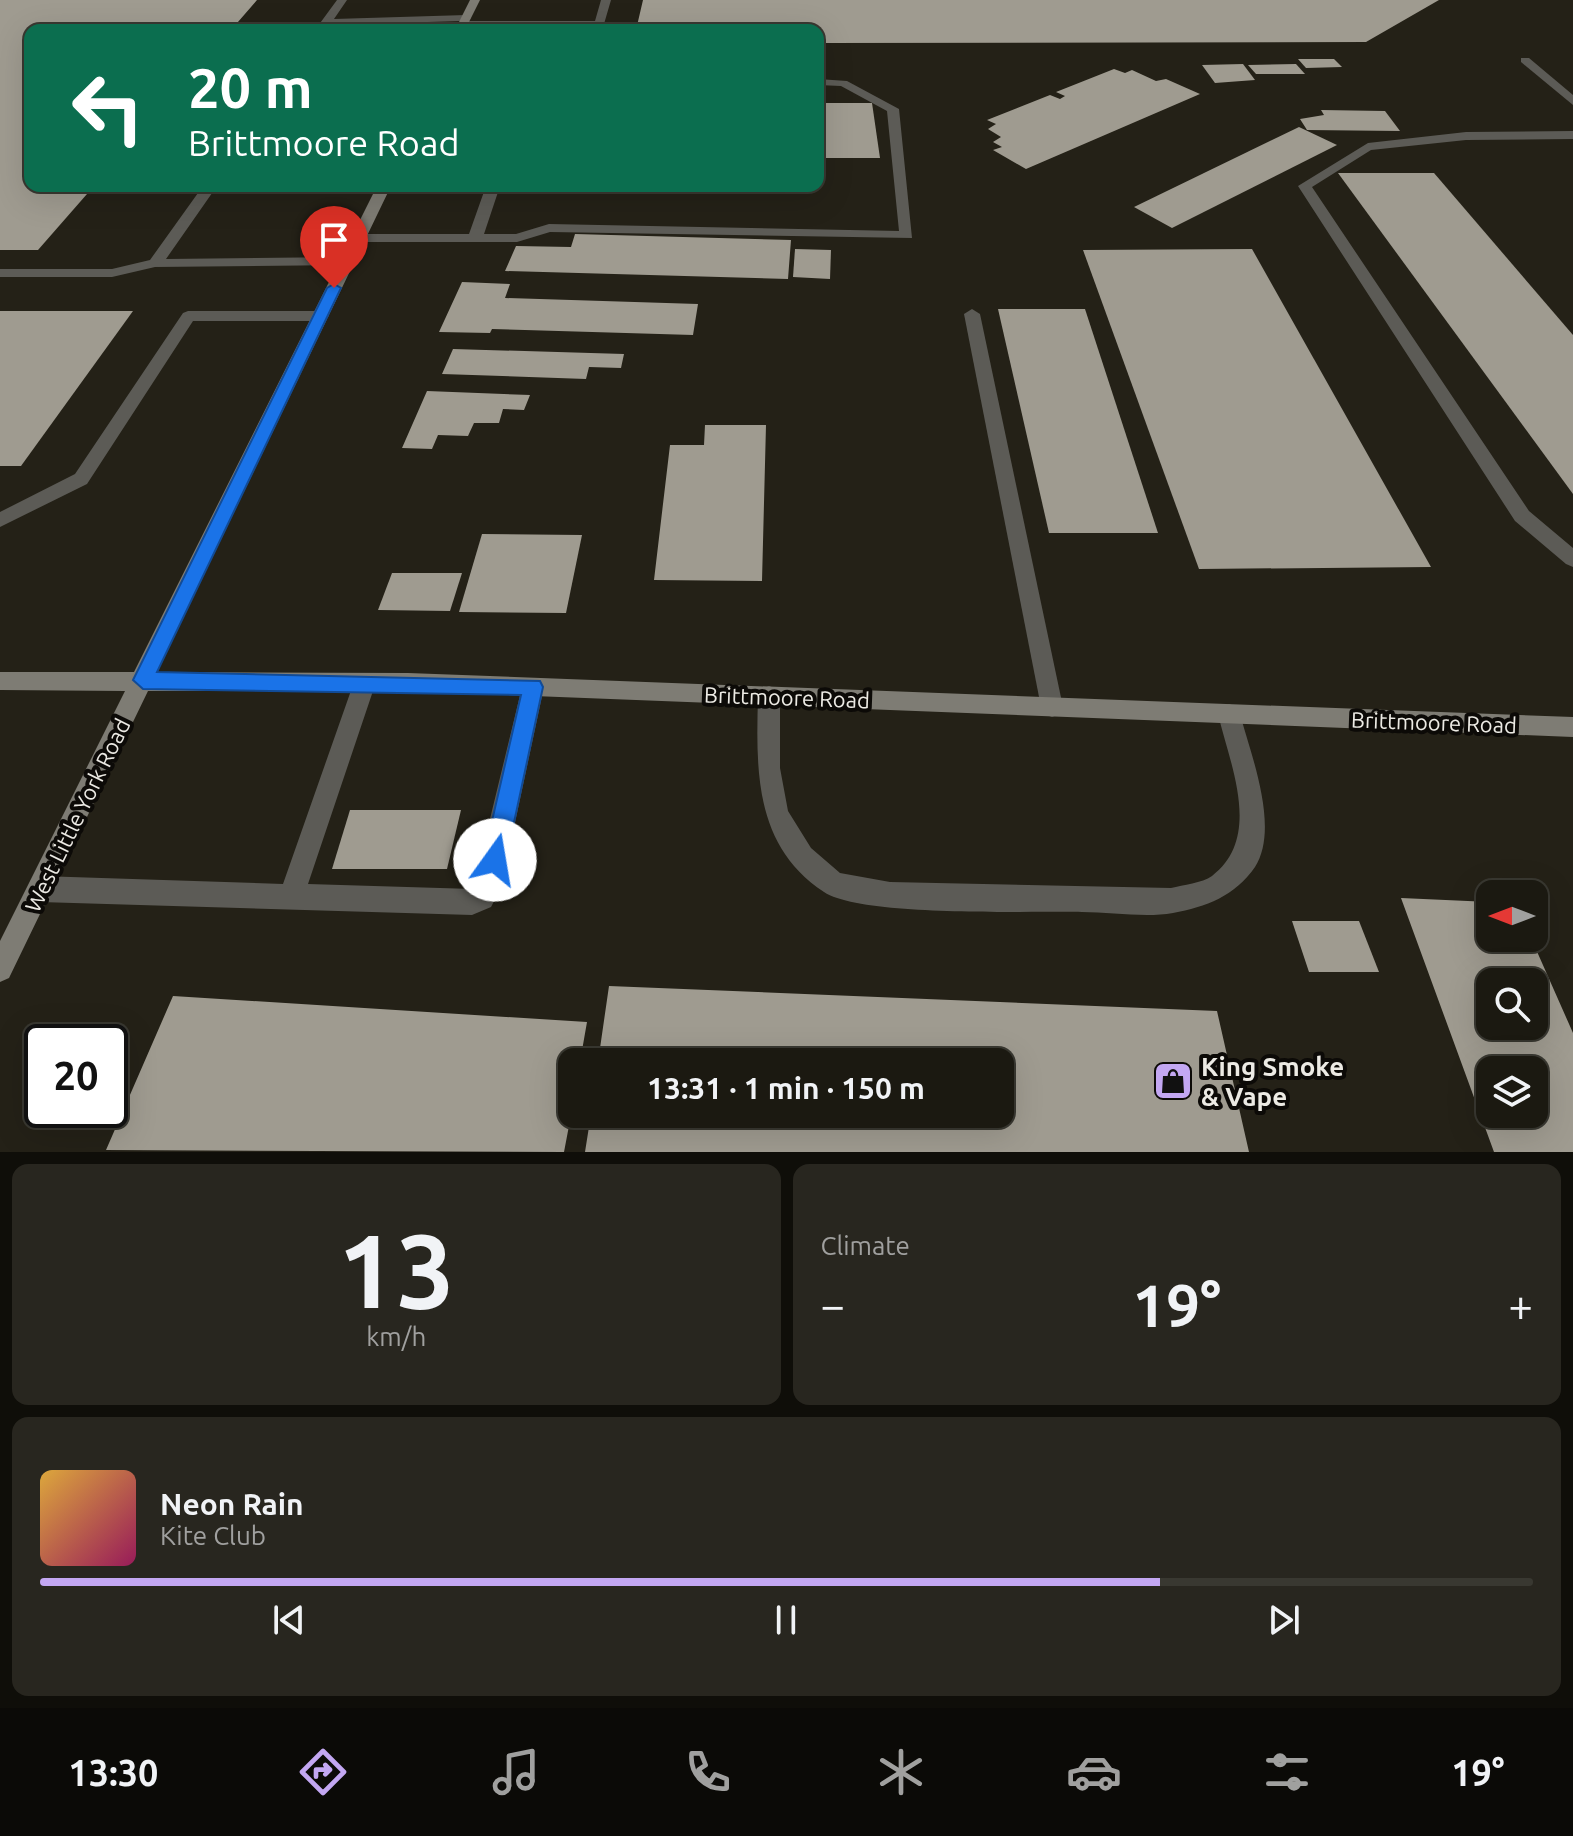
<!DOCTYPE html>
<html lang="en">
<head>
<meta charset="utf-8">
<style>
  :root { --surface:#1b1911; --page:#28261f; --text:#f1f3f6; --muted:#a0a09f; --line:#393831; --accent:#c3a7f2 }
  body { margin:0; font-family:Ubuntu,sans-serif; background:var(--page); color:var(--text); height:100vh; display:flex; flex-direction:column; font-size:30px; white-space:nowrap }
  * { box-sizing:border-box; margin:0 }
  p { font-size:26px; color:var(--muted) }
  .icon { flex:none; width:44px; height:44px; fill:none; stroke:currentColor; stroke-width:2; stroke-linecap:round; stroke-linejoin:round }
  .map { position:relative; height:1152px; overflow:hidden }
  .side { display:flex; flex-direction:column; gap:12px; padding:12px; background:#0f0e09; flex:1 }
  .side>* { flex:none }
  .hud { position:absolute; left:24px; top:24px; width:800px; height:168px; border-radius:16px; box-shadow:0 8px 32px #0002,0 0 0 2px var(--line); background:#0b6e4f; color:#fff; overflow:hidden }
  .needle { width:52px; rotate:270deg }
  .controls { position:absolute; left:1476px; top:880px; display:grid; gap:16px }
  .controls a { display:grid; place-items:center; width:72px; height:72px; border-radius:16px; background:var(--surface); box-shadow:0 8px 32px #0002,0 0 0 2px var(--line); font-size:40px }
  .speed { position:absolute; left:24px; top:1024px; display:flex; gap:16px; font-size:40px; font-weight:700; text-align:center }
  .speed>* { display:grid; place-content:center; width:104px; height:104px; border-radius:50%; background:var(--surface); box-shadow:0 8px 32px #0002,0 0 0 2px var(--line); line-height:1 }
  .speed .limit { border:4px solid #111; border-radius:12px; background:#fff; color:#111 }
  .pin { position:absolute; display:grid; place-items:center; width:68px; height:68px; color:#fff; margin:-82px -34px; border-radius:50% 50% 50% 0; rotate:-45deg; box-shadow:0 0 8px #0007 }
  .pin .icon { rotate:45deg }
  .me { position:absolute; width:88px; margin:-44px; rotate:13deg; stroke-linejoin:round; filter:drop-shadow(0 0 6px #0008) }
  .turn { display:flex; align-items:center; gap:28px; height:168px; padding:0 32px; font-size:36px }
  .turn .icon { width:104px; height:104px; stroke-width:2.5 }
  .turn b { display:block; font-size:56px; line-height:68px }
  .big { font-size:60px; font-weight:700; line-height:1.1 }
  .side .card { flex:1; display:flex; flex-direction:column; justify-content:center; gap:12px; min-width:0; padding:0 28px; border-radius:16px; background:var(--page) }
  .side .dial { align-items:center; gap:0 }
  .dial b { font-size:104px; line-height:1 }
  .song { display:flex; align-items:center; gap:24px }
  .cover { width:96px; height:96px; border-radius:12px; background:linear-gradient(135deg,hsl(40 70% 55%),hsl(330 70% 35%)) }
  .played { height:8px; border-radius:4px; background:linear-gradient(90deg,var(--accent) 75%,var(--line) 75%) }
  .keys { display:flex; justify-content:space-around; direction:ltr }
  .heat { display:flex; justify-content:space-between; align-items:center; font-size:44px; direction:ltr }
  .side .tiles { flex:1; display:grid; gap:12px; grid-template-columns:1fr 1fr }
  .card:last-child { grid-column:span 2 }
  .trip { position:absolute; left:558px; top:1048px; width:456px; height:80px; border-radius:16px; background:var(--surface); box-shadow:0 8px 32px #0002,0 0 0 2px var(--line); font-weight:700; line-height:80px; text-align:center }
  .tabs { display:flex; height:128px; justify-content:space-around; align-items:center; background:#0b0a07; color:var(--muted) }
  .tabs .icon { width:56px; height:56px }
  .tabs .current { color:var(--accent) }
  .tabs b { font-size:36px; color:var(--text) }
  .map>svg:first-child { display:block }
</style>
</head>
<body>
<div class="map">
<svg width="1573" height="1152" viewBox="0 0 1573 1152">
  <rect width="100%" height="100%" fill="#242117"/>
  <!-- building -->
  <g fill="#9f9b90" fill-rule="evenodd">
    <polygon points="0,0 257,0 231,30 30,30 30,186 94,186 38,250 0,250"/>
    <polygon points="643,0 1439,0 1366,42 818,43 818,30 636,30"/>
    <polygon points="1298,59 1334,59 1342,67 1306,68"/>
    <polygon points="1243,64 1255,80 1215,83 1202,65"/>
    <polygon points="1296,64 1305,74 1256,74 1248,65"/>
    <polygon points="1114,69 1125,73 1132,70 1156,81 1166,79 1200,94 1026,169 993,150 1002,147 993,142 1001,137 988,129 996,124 987,120 1050,95 1060,99 1065,96 1056,92"/>
    <polygon points="818,103 872,103 880,158 818,158"/>
    <polygon points="1321,110 1385,111 1400,131 1307,130 1300,119 1324,115"/>
    <polygon points="1299,127 1337,145 1172,228 1134,207"/>
    <polygon points="1338,173 1434,173 1573,335 1573,494"/>
    <polygon points="575,234 791,240 788,279 505,271 516,246 571,247"/>
    <polygon points="795,249 831,250 830,279 793,277"/>
    <polygon points="1252,249 1431,567 1199,569 1083,250"/>
    <polygon points="462,282 510,284 505,298 698,304 693,335 492,329 490,333 439,332"/>
    <polygon points="998,309 1085,309 1158,533 1049,533"/>
    <polygon points="0,311 133,311 21,466 0,466"/>
    <polygon points="453,349 624,354 621,368 589,367 586,379 442,374"/>
    <polygon points="427,391 530,395 524,410 503,409 499,423 474,423 468,436 438,435 432,449 402,448"/>
    <polygon points="705,425 766,425 762,581 654,580 670,445 704,445"/>
    <polygon points="482,534 582,535 566,613 459,612"/>
    <polygon points="392,573 462,573 450,611 378,610"/>
    <polygon points="350,810 461,810 447,869 332,869"/>
    <path d="M 1401,898 L 1490,902 L 1490,938 L 1531,938 L 1573,1033 L 1573,1152 L 1494,1152 ZM 1490,982 L 1534,982 L 1534,1026 L 1490,1026 ZM 1490,1070 L 1534,1070 L 1534,1114 L 1490,1114 Z"/>
    <polygon points="1292,921 1359,921 1379,972 1309,972"/>
    <polygon points="609,986 1217,1011 1249,1152 585,1152 591,1114 1000,1114 1000,1062 598,1062"/>
    <polygon points="173,996 587,1022 580,1062 572,1062 572,1110 564,1152 106,1150"/>
  </g>
  <g fill="none" stroke-linecap="round" stroke-linejoin="round">
    <!-- service -->
    <g fill="#5c5b56" fill-rule="evenodd">
      <polygon points="337,0 347,0 334,19 466,15 471,18 467,21 595,21 601,0 611,0 604,24 599,27 463,27 458,24 461,21 329,25 325,30 315,30"/>
      <polygon points="818,79 847,81 899,109 912,238 550,232 517,242 359,242 352,238 359,234 469,234 486,186 500,186 484,234 516,234 549,224 899,231 887,111 841,86 818,85"/>
      <polygon points="1573,131 1573,139 1466,140 1371,150 1312,187 1529,511 1573,548 1573,567 1566,564 1515,521 1298,186 1368,143 1466,132"/>
      <polygon points="203,186 217,186 166,259 347,257 354,261 347,265 155,267 112,277 0,277 0,269 112,269 150,260"/>
      <polygon points="972,309 980,314 1063,707 1060,714 1052,717 1044,714 1041,707 964,314"/>
      <polygon points="188,311 321,311 329,316 321,321 193,321 87,484 0,527 0,512 75,474 183,313"/>
      <polygon points="365,673 373,675 376,682 308,884 473,889 522,687 525,680 533,678 541,680 544,687 501,888 491,907 472,915 40,902 31,898 27,889 31,880 40,876 283,884 354,682 357,675"/>
      <path d="M 769,686 L 777,689 L 780,696 L 780,768 L 788,811 L 811,848 L 840,873 L 890,882 L 1171,888 C 1183,885 1202,883 1212,876 C 1263,837 1230,765 1218,714 L 1221,707 L 1229,704 L 1237,707 L 1240,714 C 1251,755 1280,828 1255,867 C 1235,896 1206,907 1173,913 C 1145,918 1111,912 1082,912 C 1031,911 861,917 824,892 C 754,846 756,770 758,696 L 761,689 Z"/>
    </g>
    <!-- minor -->
    <polygon fill="#5c5b56" fill-rule="evenodd" points="1521,58 1529,58 1573,95 1573,105 1521,62"/>
    <!-- secondary -->
    <g fill="#7e7c74" fill-rule="evenodd">
      <polygon points="470,0 480,0 465,30 455,30"/>
      <polygon points="377,186 391,186 157,672 408,673 1573,717 1573,737 408,691 148,691 9,978 0,982 0,941 125,691 0,690 0,672 134,672"/>
    </g>
  </g>
  <!-- route -->
  <polygon fill="#1a73e8" stroke="#114b97" stroke-width="2" points="334,284 341,288 157,672 540,681 543,687 506,860 503,867 495,871 487,867 483,860 521,695 143,689 133,680 327,288"/>
  <!-- icons -->
  <defs>
    <g id="shop-square" transform="scale(2)"><rect x="-9" y="-9" width="18" height="18" rx="4" fill="#c3a7f2" stroke="#0c0a07"/><path d="M-5-2.5h2.3a2.7 3.5 0 0 1 5.4 0H5L5.5 6h-11ZM-1.5-2.5h3a1.5 2.3 0 0 0-3 0Z" fill="#111"/></g>
  </defs>
  <g fill-rule="evenodd">
    <use href="#shop-square" x="1173" y="1081"/>
  </g>
  <g text-anchor="middle" dominant-baseline="central" stroke-width="8" stroke-linejoin="round" paint-order="stroke">
    <!-- street labels -->
    <g font-size="22" fill="#eceae4" stroke="#0c0a07">
      <text transform="translate(787 697) rotate(2)">Brittmoore Road</text>
      <text transform="translate(1434 722) rotate(2)">Brittmoore Road</text>
      <text transform="translate(77 815) rotate(-64)">West Little York Road</text>
    </g>
    <!-- near-poi labels -->
    <g font-size="26" font-weight="bold" fill="#eceae4" stroke="#0c0a07" text-anchor="start">
      <text x="1201" y="1066">King Smoke<tspan x="1201" dy="30">&amp; Vape</tspan></text>
    </g>
  </g>
</svg>
<div class="controls">
<a><svg class="needle" viewBox="-14 -14 28 28"><path d="M0-13l5 13h-10z" fill="#e53935"/><path d="M0 13l5-13h-10z" fill="#a0a09f"/></svg></a>
<a><svg class="icon" aria-label="search" viewBox="0 0 24 24"><circle cx="10" cy="10" r="6"/><path d="M15 15l6 6"/></svg></a>
<a><svg class="icon" aria-label="layers" viewBox="0 0 24 24"><path d="M12 4l9 5-9 5-9-5zM3 14l9 5 9-5"/></svg></a>
</div>
<div class="speed"><div class="limit">20</div></div>
<div class="pin" style="left:334px;top:288px;background:#d93025"><svg class="icon" aria-label="arrive" viewBox="0 0 24 24"><path d="M6 21V4h12l-3 4 3 4H6"/></svg></div>
<svg class="me" style="left:495px;top:860px" viewBox="-20 -20 40 40"><circle r="19" fill="#fff"/><path d="M0-13L10 11 0 6-10 11z" fill="#1a73e8"/></svg>
<div class="trip">13:31 · 1 min · 150 m</div>
<div class="hud">
<div class="turn"><svg class="icon" aria-label="left" viewBox="0 0 24 24"><path d="M17 20v-9H6M10 6l-5 5 5 5"/></svg><div><b>20 m</b>Brittmoore Road</div></div>
</div>
</div>
<section class="side">
<div class="tiles">
<div class="card dial"><b>13</b><p>km/h</p></div>
<div class="card"><p>Climate</p>
<div class="heat"><a>−</a><b class="big">19°</b><a>+</a></div>
</div>
<div class="card">
<div class="song"><i class="cover"></i><div><b>Neon Rain</b><p>Kite Club</p></div></div>
<div class="played"></div>
<div class="keys"><svg class="icon" aria-label="previous" viewBox="0 0 24 24"><path d="M18 5L8 12l10 7zM5 5v14"/></svg><svg class="icon" aria-label="pause" viewBox="0 0 24 24"><path d="M8 5v14M16 5v14"/></svg><svg class="icon" aria-label="next" viewBox="0 0 24 24"><path d="M6 5l10 7-10 7zM19 5v14"/></svg></div>
</div>
</div>
</section>
<nav class="tabs">
<b>13:30</b>
<svg class="icon current" aria-label="directions" viewBox="0 0 24 24"><path d="M12 3l9 9-9 9-9-9zM9 14v-3h6M13 9l2 2-2 2"/></svg>
<svg class="icon" aria-label="music" viewBox="0 0 24 24"><path d="M9 18V5l10-2v13"/><circle cx="6" cy="18" r="3"/><circle cx="16" cy="16" r="3"/></svg>
<svg class="icon" aria-label="phone" viewBox="0 0 24 24"><path d="M5 4h4l2 5-3 2q2 4 5 5l2-3 5 2v4C11 20 4 13 5 4z"/></svg>
<svg class="icon" aria-label="climate" viewBox="0 0 24 24"><path d="M12 3v18M4 7l16 10M4 17L20 7"/></svg>
<svg class="icon" aria-label="car" viewBox="0 0 24 24"><path d="M5 17H2v-5l4-1 3-4h7l3 4 3 1v5h-3M9 17h6M6 11h13"/><circle cx="7" cy="17" r="2"/><circle cx="17" cy="17" r="2"/></svg>
<svg class="icon" aria-label="filters" viewBox="0 0 24 24"><path d="M4 7h16M4 17h16"/><circle cx="9" cy="7" r="2"/><circle cx="15" cy="17" r="2"/></svg>
<b>19°</b>
</nav>
</body>
</html>
